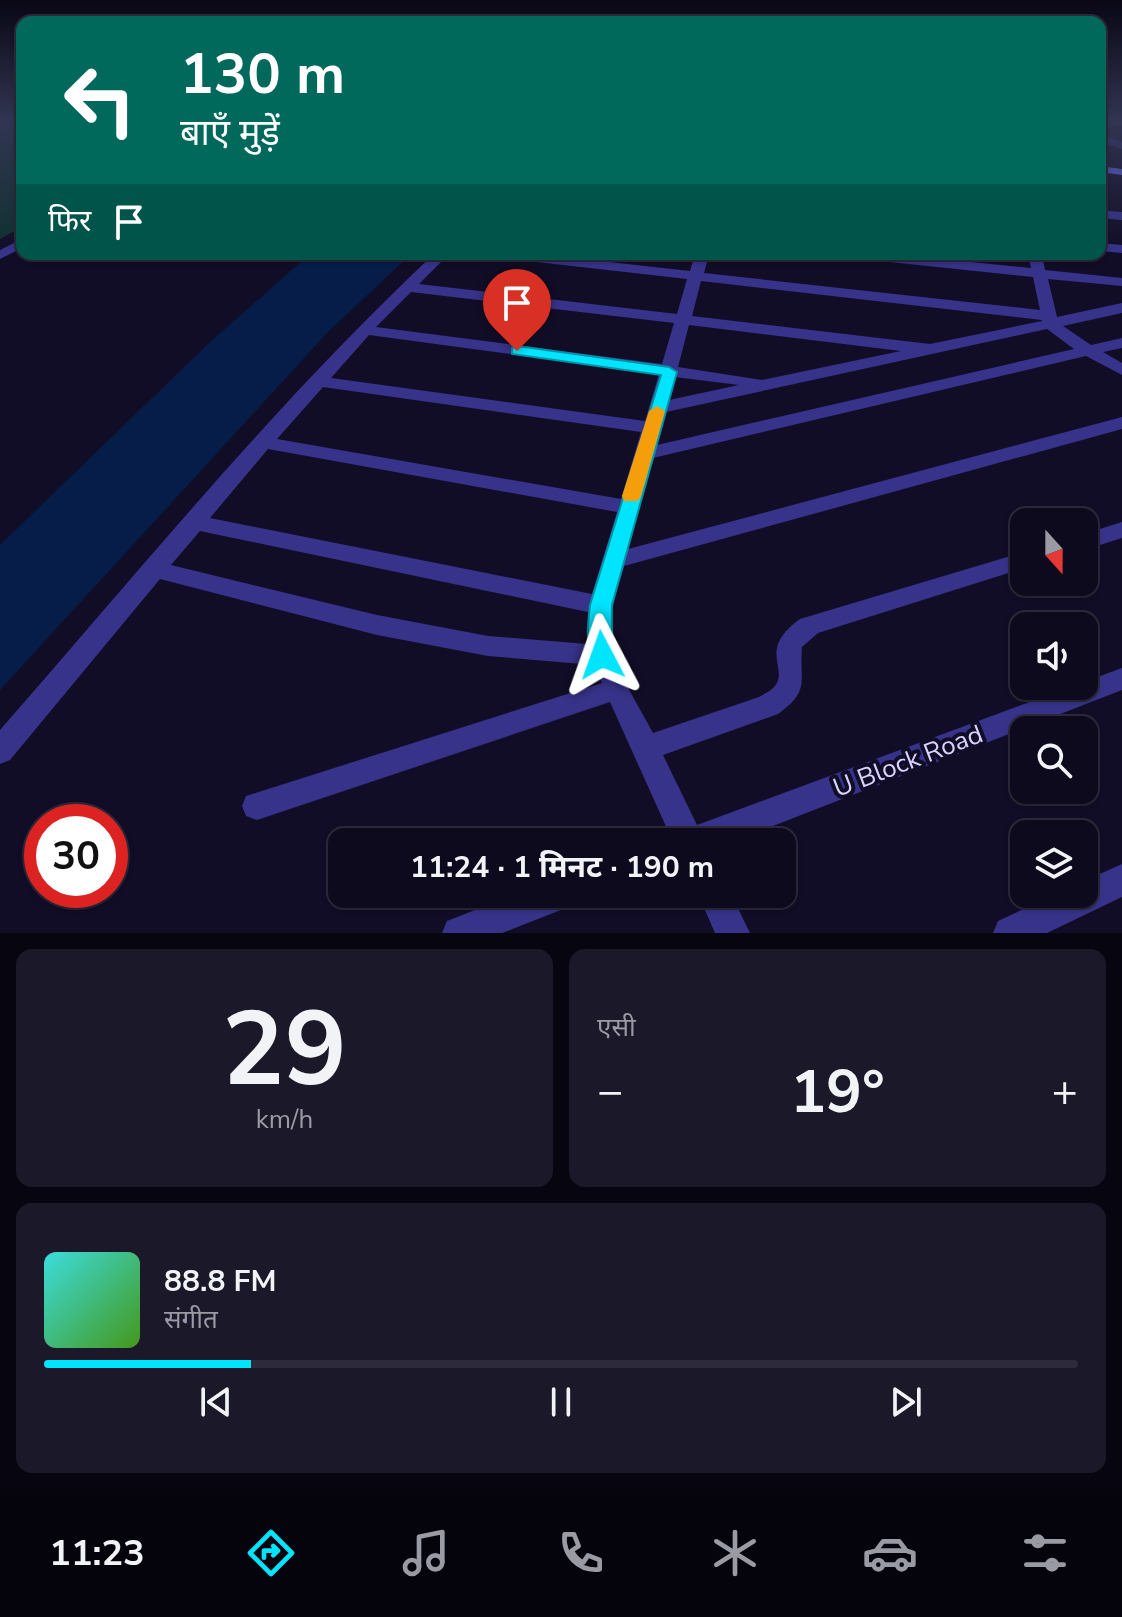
<!DOCTYPE html>
<html lang="hi">
<head>
<meta charset="utf-8">
<style>
  :root { --surface:#0d0a1d; --page:#1b182a; --text:#f1f3f6; --muted:#9a9aa4; --line:#2d2b3b; --accent:#00e4fe }
  body { margin:0; font-family:"Nunito Sans","Noto Sans Devanagari",sans-serif; background:var(--page); color:var(--text); height:100vh; display:flex; flex-direction:column; font-size:30px; white-space:nowrap }
  * { box-sizing:border-box; margin:0 }
  p { font-size:26px; color:var(--muted) }
  .icon { flex:none; width:44px; height:44px; fill:none; stroke:currentColor; stroke-width:2; stroke-linecap:round; stroke-linejoin:round }
  .map { position:relative; height:933px; overflow:hidden }
  .panel { display:flex; flex-direction:column; gap:16px; padding:16px; background:#070610; flex:1 }
  .panel>* { flex:none }
  .banner { position:absolute; left:16px; top:16px; width:1090px; height:244px; border-radius:16px; box-shadow:0 2px 6px #0004,0 0 0 2px var(--line); background:#00695c; color:#fff; overflow:hidden }
  .needle { width:52px; rotate:159deg }
  .fabs { position:absolute; left:1010px; top:508px; display:grid; gap:16px }
  .fabs a { display:grid; place-items:center; width:88px; height:88px; border-radius:16px; background:var(--surface); box-shadow:0 2px 6px #0004,0 0 0 2px var(--line); font-size:40px }
  .speed { position:absolute; left:24px; top:804px; display:flex; gap:16px; font-size:40px; font-weight:700; text-align:center }
  .speed>* { display:grid; place-content:center; width:104px; height:104px; border-radius:50%; background:var(--surface); box-shadow:0 2px 6px #0004,0 0 0 2px var(--line); line-height:1 }
  .speed .limit { border:12px solid #d22; background:#fff; color:#111 }
  .pin { position:absolute; display:grid; place-items:center; width:68px; height:68px; color:#fff; margin:-82px -34px; border-radius:50% 50% 50% 0; rotate:-45deg; box-shadow:0 0 8px #0007 }
  .pin .icon { rotate:45deg }
  .me { position:absolute; width:88px; margin:-44px; rotate:356deg; stroke-linejoin:round; filter:drop-shadow(0 0 6px #0008) }
  .turn { display:flex; align-items:center; gap:28px; height:168px; padding:0 32px; font-size:36px }
  .turn .icon { width:104px; height:104px; stroke-width:2.5 }
  .turn b { display:block; font-size:56px; line-height:68px }
  .then { display:flex; align-items:center; height:76px; padding:0 32px; background:#0003; gap:16px; font-size:30px }
  .big { font-size:60px; font-weight:700; line-height:1.1 }
  .panel .tile { flex:1; display:flex; flex-direction:column; justify-content:center; gap:12px; min-width:0; padding:0 28px; border-radius:16px; background:var(--page) }
  .panel .dial { align-items:center; gap:0 }
  .dial b { font-size:104px; line-height:1 }
  .song { display:flex; align-items:center; gap:24px }
  .cover { width:96px; height:96px; border-radius:12px; background:linear-gradient(135deg,hsl(180 70% 55%),hsl(100 70% 35%)) }
  .played { height:8px; border-radius:4px; background:linear-gradient(90deg,var(--accent) 20%,var(--line) 20%) }
  .keys { display:flex; justify-content:space-around; direction:ltr }
  .heat { display:flex; justify-content:space-between; align-items:center; font-size:44px; direction:ltr }
  .panel .tiles { flex:1; display:grid; gap:16px; grid-template-columns:1fr 1fr }
  .tile:last-child { grid-column:span 2 }
  .trip { position:absolute; left:328px; top:828px; width:468px; height:80px; border-radius:16px; background:var(--surface); box-shadow:0 2px 6px #0004,0 0 0 2px var(--line); font-weight:700; line-height:80px; text-align:center }
  .tabs { display:flex; height:128px; justify-content:space-around; align-items:center; background:#05040c; color:var(--muted) }
  .tabs .icon { width:56px; height:56px }
  .tabs .on { color:var(--accent) }
  .tabs b { font-size:36px; color:var(--text) }
  .map>svg:first-child { display:block }
</style>
</head>
<body>
<div class="map">
<svg width="1122" height="933" viewBox="0 0 1122 933">
  <rect width="100%" height="100%" fill="#110d27"/>
  <!-- green -->
  <polygon fill="#0f3130" points="0,120 22,120 22,227 0,239"/>
  <!-- water -->
  <polygon fill="#051d48" points="310,254 411,254 327,333 0,690 0,545 209,343"/>
  <g fill="none" stroke-linecap="round" stroke-linejoin="round">
    <!-- minor -->
    <g fill="#37338a" fill-rule="evenodd">
      <polygon points="1122,120 1122,125 1100,128 1100,122"/>
      <polygon points="1100,134 1122,142 1122,149 1100,141"/>
      <polygon points="1100,210 1122,212 1122,220 1100,218"/>
      <polygon points="1100,243 1122,245 1122,253 1100,251"/>
      <path d="M 434,254 L 449,254 L 419,284 L 677,314 L 687,279 L 501,258 L 494,254 L 537,254 L 690,271 L 695,254 L 709,254 L 704,273 L 1040,310 L 1033,277 L 852,258 L 845,254 L 892,254 L 1031,268 L 1028,254 L 1042,254 L 1045,270 L 1122,278 L 1122,286 L 1048,279 L 1057,317 L 1122,303 L 1122,313 L 1063,326 L 1091,345 L 1122,338 L 1122,348 L 1103,352 L 1122,363 L 1122,375 L 1086,356 L 653,458 L 628,549 L 1122,417 L 1122,429 L 624,566 C 618,588 609,612 611,635 C 613,668 638,704 653,733 L 759,697 C 764,694 771,691 775,686 C 789,668 757,650 800,619 L 1024,552 L 1024,568 L 818,633 L 802,647 C 799,682 811,690 778,714 L 663,755 L 697,825 L 1073,686 L 1084,686 L 1084,682 L 1122,668 L 1122,690 L 732,842 L 673,842 L 610,702 L 257,820 L 246,816 L 242,806 L 246,796 L 602,683 L 594,665 L 488,656 L 377,635 L 160,579 L 10,760 L 0,764 L 0,730 C 142,568 276,402 434,254 ZM 701,281 L 1042,320 L 1042,321 L 930,344 L 692,316 ZM 411,292 L 674,323 L 662,364 L 376,327 ZM 689,325 L 901,351 L 762,380 L 678,367 ZM 1047,329 L 1074,349 L 657,445 L 666,412 ZM 369,335 L 659,374 L 645,421 L 331,378 ZM 675,377 L 739,385 L 669,400 ZM 323,387 L 641,432 L 621,499 L 277,439 ZM 268,449 L 617,512 L 592,594 L 210,518 ZM 200,531 L 588,612 L 587,644 L 488,636 L 377,615 L 171,565 Z"/>
      <polygon points="1122,522 1122,538 1084,550 1084,534"/>
      <polygon points="1122,864 1122,897 1047,933 993,933 998,921 1056,894 1084,894 1084,881"/>
      <polygon points="516,894 575,894 571,906 502,933 442,933 447,921"/>
      <polygon points="698,894 731,894 750,933 715,933"/>
    </g>
    <!-- tertiary -->
    <polygon fill="#37338a" fill-rule="evenodd" points="22,239 22,248 0,259 0,250"/>
    <!-- secondary -->
    <polygon fill="#6d6aff" fill-rule="evenodd" points="1100,166 1122,169 1122,175 1100,172"/>
  </g>
  <!-- sky -->
  <linearGradient id="sky" x2="0" y2="1"><stop stop-color="#090715"/><stop offset="0.48" stop-color="#323552"/><stop offset="1" stop-color="#323552" stop-opacity="0"/></linearGradient>
  <rect width="1122" height="251" fill="url(#sky)"/>
  <!-- route -->
  <path fill="#00e4fe" stroke="#0094a5" stroke-width="2" d="M 517,346 L 669,367 L 677,372 L 612,605 C 611,617 614,655 610,661 L 602,664 L 594,661 C 585,643 588,624 590,605 L 661,375 L 512,354 L 512,348 Z"/>
  <!-- slow -->
  <polygon fill="#f59e0b" points="657,406 665,411 641,496 638,501 624,501 622,496 649,411"/>
  <g text-anchor="middle" dominant-baseline="central" stroke-width="8" stroke-linejoin="round" paint-order="stroke">
    <!-- near-street labels -->
    <g font-size="26" fill="#d8d3ff" stroke="#110d27">
      <text transform="translate(908 761) rotate(-21)">U Block Road</text>
    </g>
  </g>
</svg>
<div class="fabs">
<a><svg class="needle" viewBox="-14 -14 28 28"><path d="M0-13l5 13h-10z" fill="#e53935"/><path d="M0 13l5-13h-10z" fill="#9a9aa4"/></svg></a>
<a><svg class="icon" aria-label="sound" viewBox="0 0 24 24"><path d="M4 9h4l5-4v14l-5-4H4zM17 9q2 3 0 6"/></svg></a>
<a><svg class="icon" aria-label="search" viewBox="0 0 24 24"><circle cx="10" cy="10" r="6"/><path d="M15 15l6 6"/></svg></a>
<a><svg class="icon" aria-label="layers" viewBox="0 0 24 24"><path d="M12 4l9 5-9 5-9-5zM3 14l9 5 9-5"/></svg></a>
</div>
<div class="speed"><div class="limit">30</div></div>
<div class="pin" style="left:517px;top:351px;background:#d93025"><svg class="icon" aria-label="arrive" viewBox="0 0 24 24"><path d="M6 21V4h12l-3 4 3 4H6"/></svg></div>
<svg class="me" style="left:602px;top:655px" viewBox="-20 -20 40 40"><path d="M0-17L14 15 0 8-14 15z" fill="#00e4fe" stroke="#fff" stroke-width="4"/></svg>
<div class="trip">11:24 · 1 मिनट · 190 m</div>
<div class="banner">
<div class="turn"><svg class="icon" aria-label="left" viewBox="0 0 24 24"><path d="M17 20v-9H6M10 6l-5 5 5 5"/></svg><div><b>130 m</b>बाएँ मुड़ें</div></div>
<div class="then">फिर<svg class="icon" aria-label="arrive" viewBox="0 0 24 24"><path d="M6 21V4h12l-3 4 3 4H6"/></svg></div>
</div>
</div>
<section class="panel">
<div class="tiles">
<div class="tile dial"><b>29</b><p>km/h</p></div>
<div class="tile"><p>एसी</p>
<div class="heat"><a>−</a><b class="big">19°</b><a>+</a></div>
</div>
<div class="tile">
<div class="song"><i class="cover"></i><div><b>88.8 FM</b><p>संगीत</p></div></div>
<div class="played"></div>
<div class="keys"><svg class="icon" aria-label="previous" viewBox="0 0 24 24"><path d="M18 5L8 12l10 7zM5 5v14"/></svg><svg class="icon" aria-label="pause" viewBox="0 0 24 24"><path d="M8 5v14M16 5v14"/></svg><svg class="icon" aria-label="next" viewBox="0 0 24 24"><path d="M6 5l10 7-10 7zM19 5v14"/></svg></div>
</div>
</div>
</section>
<nav class="tabs">
<b>11:23</b>
<svg class="icon on" aria-label="directions" viewBox="0 0 24 24"><path d="M12 3l9 9-9 9-9-9zM9 14v-3h6M13 9l2 2-2 2"/></svg>
<svg class="icon" aria-label="music" viewBox="0 0 24 24"><path d="M9 18V5l10-2v13"/><circle cx="6" cy="18" r="3"/><circle cx="16" cy="16" r="3"/></svg>
<svg class="icon" aria-label="phone" viewBox="0 0 24 24"><path d="M5 4h4l2 5-3 2q2 4 5 5l2-3 5 2v4C11 20 4 13 5 4z"/></svg>
<svg class="icon" aria-label="climate" viewBox="0 0 24 24"><path d="M12 3v18M4 7l16 10M4 17L20 7"/></svg>
<svg class="icon" aria-label="car" viewBox="0 0 24 24"><path d="M5 17H2v-5l4-1 3-4h7l3 4 3 1v5h-3M9 17h6M6 11h13"/><circle cx="7" cy="17" r="2"/><circle cx="17" cy="17" r="2"/></svg>
<svg class="icon" aria-label="filters" viewBox="0 0 24 24"><path d="M4 7h16M4 17h16"/><circle cx="9" cy="7" r="2"/><circle cx="15" cy="17" r="2"/></svg>
</nav>
</body>
</html>
